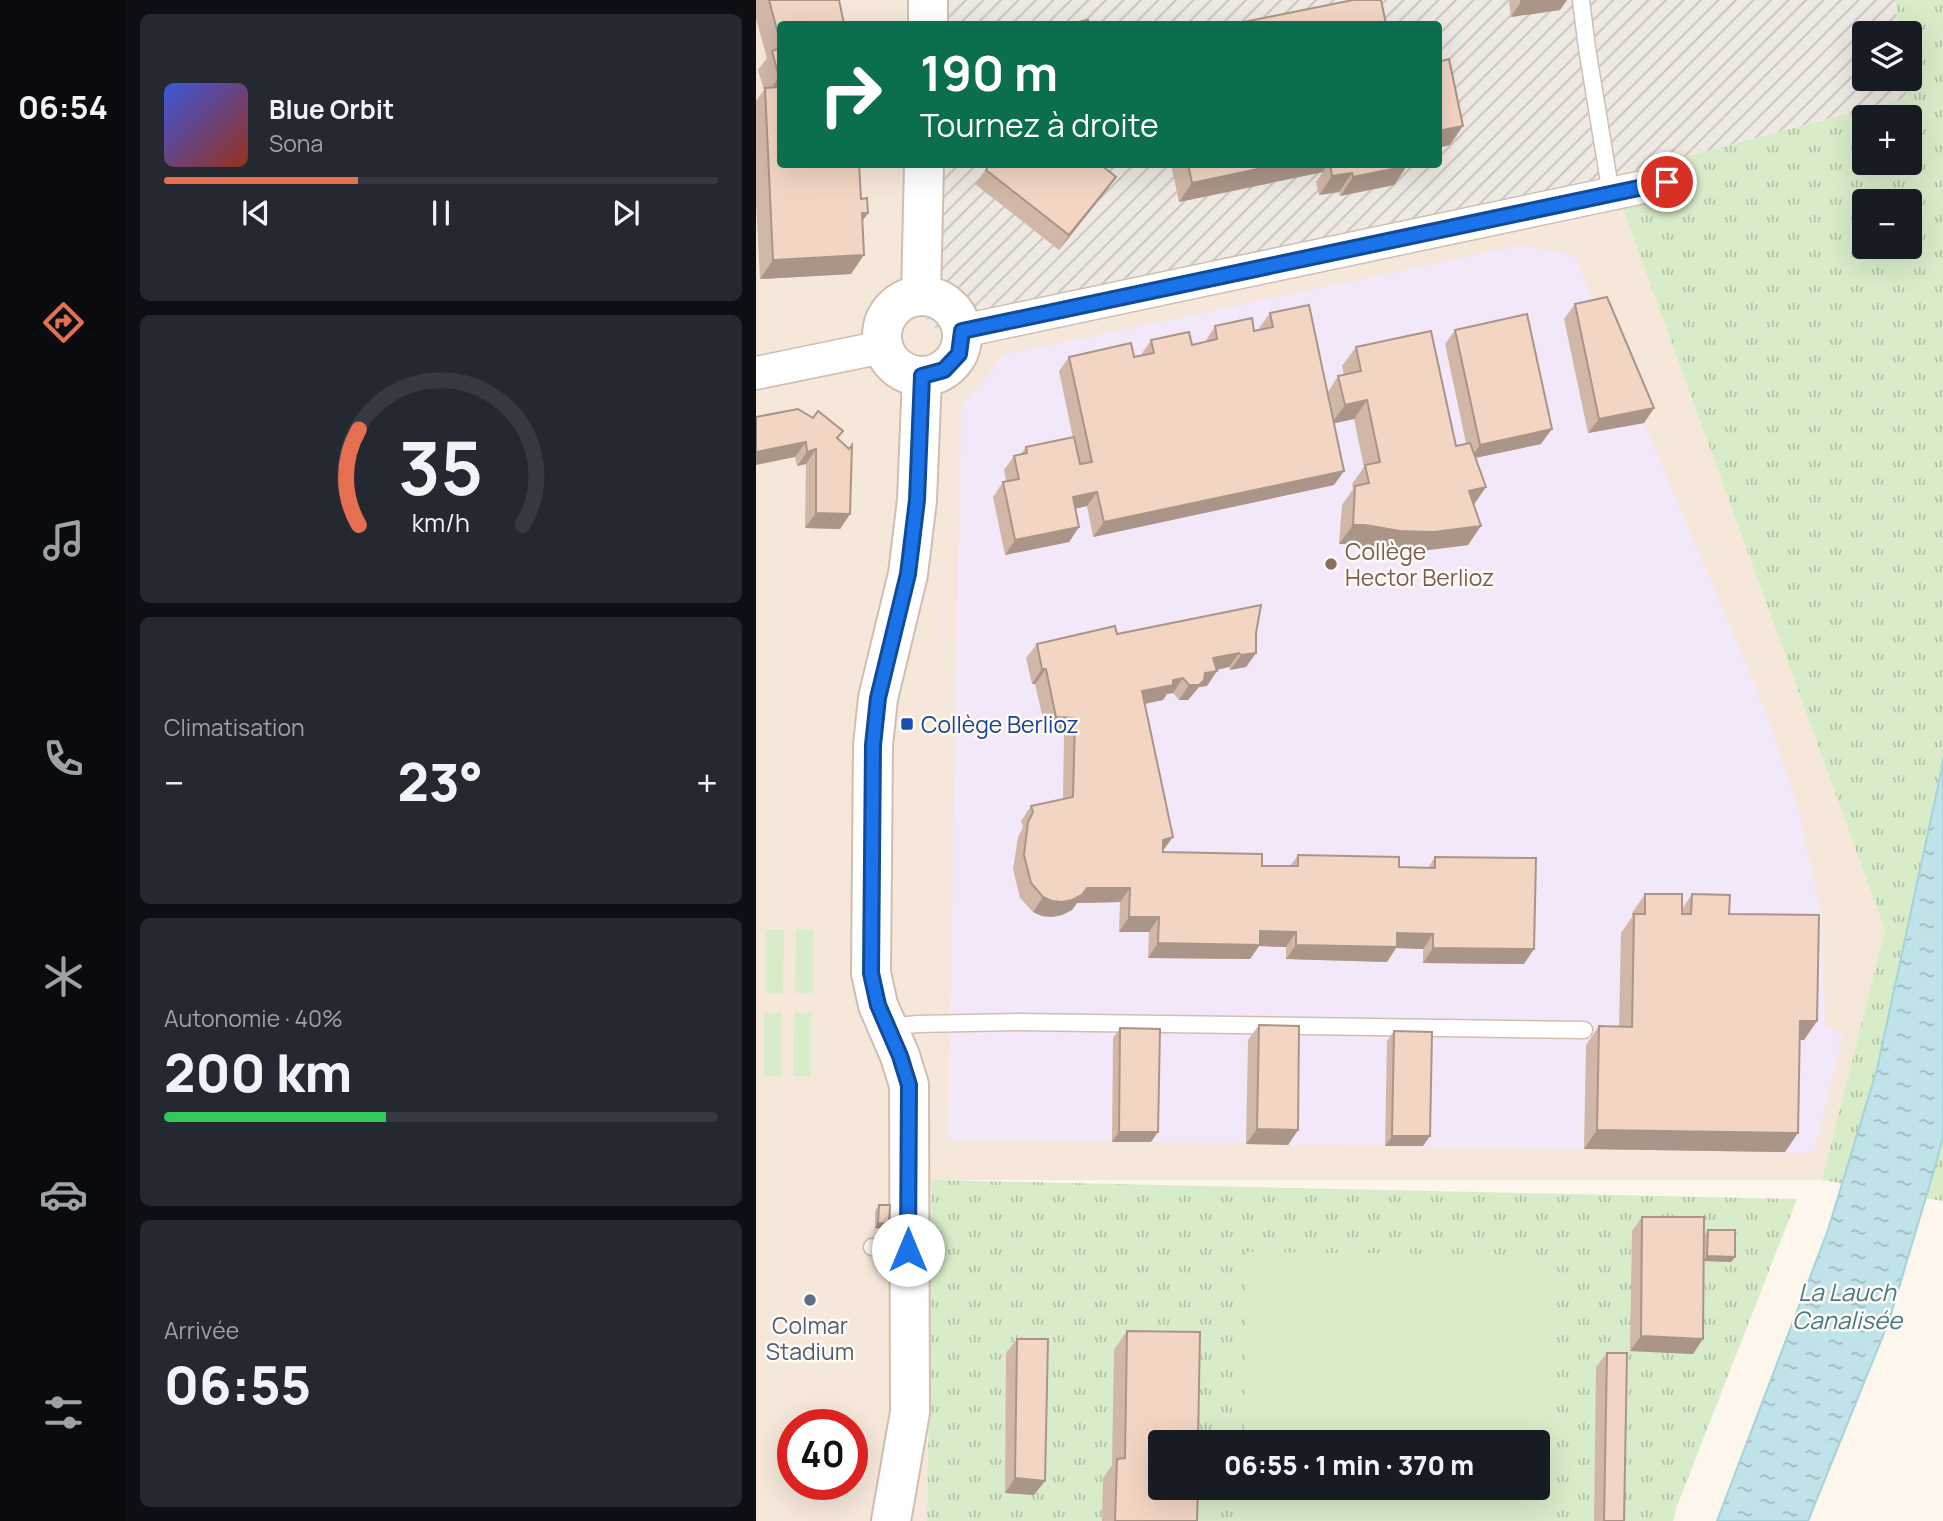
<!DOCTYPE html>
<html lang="fr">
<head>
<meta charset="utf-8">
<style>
  :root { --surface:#171b24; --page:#242831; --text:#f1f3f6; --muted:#9ea1a6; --line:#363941; --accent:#e76f51 }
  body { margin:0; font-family:Manrope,sans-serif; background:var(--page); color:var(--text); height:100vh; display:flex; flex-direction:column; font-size:26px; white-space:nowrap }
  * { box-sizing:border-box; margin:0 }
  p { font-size:23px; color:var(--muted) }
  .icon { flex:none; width:38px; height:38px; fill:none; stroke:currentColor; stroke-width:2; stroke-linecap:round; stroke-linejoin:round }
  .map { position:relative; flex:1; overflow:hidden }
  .panel { display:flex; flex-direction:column; gap:14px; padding:14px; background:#0d0f14; width:630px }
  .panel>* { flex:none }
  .guide { position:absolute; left:21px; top:21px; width:665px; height:147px; border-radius:7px; box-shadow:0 7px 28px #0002; background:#0b6e4f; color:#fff; overflow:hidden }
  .fabs { position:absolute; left:1096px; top:21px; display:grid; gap:14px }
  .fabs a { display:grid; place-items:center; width:70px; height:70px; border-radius:7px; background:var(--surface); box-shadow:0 7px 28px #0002; font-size:35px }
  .speed { position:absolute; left:21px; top:1409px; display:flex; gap:14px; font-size:35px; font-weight:700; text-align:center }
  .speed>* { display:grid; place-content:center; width:91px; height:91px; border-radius:50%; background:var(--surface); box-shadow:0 7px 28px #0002; line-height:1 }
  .speed .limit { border:10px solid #d22; background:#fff; color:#111 }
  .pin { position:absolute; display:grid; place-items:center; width:60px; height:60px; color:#fff; margin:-30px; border:4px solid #fff; border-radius:50%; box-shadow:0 2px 7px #0007 }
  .me { position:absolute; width:77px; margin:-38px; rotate:0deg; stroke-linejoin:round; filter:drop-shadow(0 0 5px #0008) }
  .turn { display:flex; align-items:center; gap:24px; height:147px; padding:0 28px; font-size:32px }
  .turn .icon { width:91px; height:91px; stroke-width:2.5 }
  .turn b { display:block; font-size:49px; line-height:60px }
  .big { font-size:52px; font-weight:800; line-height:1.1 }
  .panel .card { flex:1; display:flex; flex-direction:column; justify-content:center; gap:10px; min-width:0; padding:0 24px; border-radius:10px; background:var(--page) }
  .panel .dial { align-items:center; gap:0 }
  .dial svg { height:182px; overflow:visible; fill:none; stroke:var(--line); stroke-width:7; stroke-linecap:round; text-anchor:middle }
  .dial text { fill:var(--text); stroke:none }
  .song { display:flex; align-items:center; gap:21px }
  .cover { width:84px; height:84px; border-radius:10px; background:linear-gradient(135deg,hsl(230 70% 55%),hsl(10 70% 35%)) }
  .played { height:7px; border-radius:4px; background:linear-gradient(90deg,var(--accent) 35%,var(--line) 35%) }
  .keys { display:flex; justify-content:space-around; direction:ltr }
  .heat { display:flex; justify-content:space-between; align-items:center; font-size:38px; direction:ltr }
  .charge { height:10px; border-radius:5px; background:linear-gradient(90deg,#34c759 40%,var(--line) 0) }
  .trip { position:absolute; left:392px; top:1430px; width:402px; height:70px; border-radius:7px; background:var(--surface); box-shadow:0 7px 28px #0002; font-weight:800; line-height:70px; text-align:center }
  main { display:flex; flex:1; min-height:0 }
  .tabs { display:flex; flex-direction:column; width:126px; justify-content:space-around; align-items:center; background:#090b0e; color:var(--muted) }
  .tabs .icon { width:49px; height:49px }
  .tabs .on { color:var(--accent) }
  .tabs b { font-size:32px; color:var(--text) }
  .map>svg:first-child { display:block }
</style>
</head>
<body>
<main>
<nav class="tabs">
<b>06:54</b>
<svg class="icon on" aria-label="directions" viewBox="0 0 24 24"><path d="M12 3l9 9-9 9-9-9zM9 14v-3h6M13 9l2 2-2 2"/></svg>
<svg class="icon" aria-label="music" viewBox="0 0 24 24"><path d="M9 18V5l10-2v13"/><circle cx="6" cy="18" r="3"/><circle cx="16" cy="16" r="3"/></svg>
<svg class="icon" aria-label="phone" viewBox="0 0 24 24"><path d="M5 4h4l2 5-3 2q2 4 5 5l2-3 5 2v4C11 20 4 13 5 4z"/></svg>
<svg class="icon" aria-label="climate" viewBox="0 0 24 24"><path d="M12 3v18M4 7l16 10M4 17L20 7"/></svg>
<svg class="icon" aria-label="car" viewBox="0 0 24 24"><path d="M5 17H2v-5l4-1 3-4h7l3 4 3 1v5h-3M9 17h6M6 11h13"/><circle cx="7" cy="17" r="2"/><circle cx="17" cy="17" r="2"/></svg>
<svg class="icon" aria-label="filters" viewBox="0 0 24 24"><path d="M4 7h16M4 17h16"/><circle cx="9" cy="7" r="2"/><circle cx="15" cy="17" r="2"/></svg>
</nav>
<section class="panel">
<div class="card">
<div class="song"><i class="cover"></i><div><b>Blue Orbit</b><p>Sona</p></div></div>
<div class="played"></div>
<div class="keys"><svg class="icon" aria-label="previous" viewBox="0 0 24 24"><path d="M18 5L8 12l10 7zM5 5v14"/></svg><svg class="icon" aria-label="pause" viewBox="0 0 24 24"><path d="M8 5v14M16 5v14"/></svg><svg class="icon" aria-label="next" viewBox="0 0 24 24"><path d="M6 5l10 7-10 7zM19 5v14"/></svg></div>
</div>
<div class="card dial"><svg viewBox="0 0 100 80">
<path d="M14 69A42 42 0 1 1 86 69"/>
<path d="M14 69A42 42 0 0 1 14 27" stroke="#e76f51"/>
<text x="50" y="56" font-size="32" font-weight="700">35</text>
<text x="50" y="72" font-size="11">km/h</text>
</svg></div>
<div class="card"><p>Climatisation</p>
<div class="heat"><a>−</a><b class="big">23°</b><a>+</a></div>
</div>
<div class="card"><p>Autonomie · 40%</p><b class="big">200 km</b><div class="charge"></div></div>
<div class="card"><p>Arrivée</p><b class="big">06:55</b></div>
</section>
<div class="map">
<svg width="1187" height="1521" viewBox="0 0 1187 1521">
  <defs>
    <pattern id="industrial-furrows" width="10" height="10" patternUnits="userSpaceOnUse" patternTransform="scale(1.75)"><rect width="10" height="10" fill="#efe9e4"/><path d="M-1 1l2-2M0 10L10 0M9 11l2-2" fill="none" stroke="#c7c0bb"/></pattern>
    <pattern id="grass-tufts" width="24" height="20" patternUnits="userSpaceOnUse" patternTransform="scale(1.75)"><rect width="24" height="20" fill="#d8ecc9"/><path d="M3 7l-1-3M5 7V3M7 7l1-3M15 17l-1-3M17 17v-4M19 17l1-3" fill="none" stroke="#b4c2a5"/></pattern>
    <pattern id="water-ripples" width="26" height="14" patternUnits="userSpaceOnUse" patternTransform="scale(1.75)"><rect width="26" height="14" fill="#bfe3e8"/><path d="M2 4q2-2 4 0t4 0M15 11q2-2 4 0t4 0" fill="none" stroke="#a0bbbe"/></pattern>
  </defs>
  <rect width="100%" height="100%" fill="#fdf6ec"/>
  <!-- residential -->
  <path fill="#f5e8da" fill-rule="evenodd" d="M 0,0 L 180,0 L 180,24 L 24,24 L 24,164 L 176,165 L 171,330 L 855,176 L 1129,930 L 1066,1180 L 176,1180 L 171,1521 L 0,1521 ZM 37,1424 L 96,1424 L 96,1484 L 37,1484 Z"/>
  <!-- industrial -->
  <polygon fill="url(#industrial-furrows)" points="180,0 1139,0 1143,33 1108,33 1108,79 1149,79 1151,98 855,176 171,330 176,165 682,164 682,24 180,24"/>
  <!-- education -->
  <polygon fill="#f3e8fa" points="766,245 819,256 841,312 1007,704 1042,807 1065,913 1069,1027 1087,1034 1058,1153 192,1139 205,408 247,355"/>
  <!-- grass -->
  <g fill="url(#grass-tufts)" fill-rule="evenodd">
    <path d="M 1139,0 L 1187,0 L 1187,1201 L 1066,1180 L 1129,930 L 855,176 L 1151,98 L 1149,79 L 1153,79 L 1153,33 L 1143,33 ZM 1108,117 L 1153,117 L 1153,163 L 1108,163 ZM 1108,201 L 1153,201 L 1153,247 L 1108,247 Z"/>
    <path d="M 176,1180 L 1041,1199 L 921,1506 L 917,1521 L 171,1521 ZM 404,1442 L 782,1442 L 782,1488 L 404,1488 Z"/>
  </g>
  <!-- pitch -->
  <g fill="#d8ecc9">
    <polygon points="40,929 57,930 57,993 39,993"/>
    <polygon points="10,930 28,930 27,993 10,993"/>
    <polygon points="8,1013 26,1013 25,1076 8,1076"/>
    <polygon points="38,1013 55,1013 55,1076 37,1076"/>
    <polygon points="491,1252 798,1255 793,1521 487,1521 487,1488 782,1488 782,1442 488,1442"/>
  </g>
  <!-- water -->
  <polygon fill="url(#water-ripples)" stroke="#a5d3da" stroke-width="2" points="1187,758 1187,1138 1181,1160 1133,1321 1052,1521 961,1521 1072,1230 1121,1069 1185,772"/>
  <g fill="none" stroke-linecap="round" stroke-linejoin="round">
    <!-- service casing -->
    <g stroke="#d1beb0" stroke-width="19">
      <g id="service">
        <polyline points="825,0 831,48 855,194"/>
        <polyline points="131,1027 161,1024 263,1022 828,1030"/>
        <polyline points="116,1247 152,1250"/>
      </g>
    </g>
    <!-- minor casing -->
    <g stroke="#d1beb0" stroke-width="35">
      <g id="minor">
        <polyline points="206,331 911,182"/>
        <polyline points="0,373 127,347"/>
      </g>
    </g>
    <!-- tertiary casing -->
    <g stroke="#d1beb0" stroke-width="42">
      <g id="tertiary">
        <polyline points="172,24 172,0"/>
        <polyline points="165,296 168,164"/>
        <circle cx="166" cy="336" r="40"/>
        <polyline points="135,1521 154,1412 153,1085 144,1056 122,1005 115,973 117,745 122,698 152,574 161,500 166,376"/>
      </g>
    </g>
    <!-- service -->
    <use href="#service" stroke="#fff" stroke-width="16"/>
    <!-- minor -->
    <use href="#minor" stroke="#fff" stroke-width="32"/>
    <!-- tertiary -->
    <use href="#tertiary" stroke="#fff" stroke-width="38"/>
  </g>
  <!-- wall -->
  <g fill="#d1b7a8">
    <polygon points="0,0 83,0 24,24 24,164 105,199 112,213 106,220 95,274 4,279 0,203 0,101 8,90 2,70 11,58 0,19"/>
    <polygon points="753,0 811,0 804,10 755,17"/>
    <polygon points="234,164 360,177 350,191 303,250 219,184"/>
    <polygon points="415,164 651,164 638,185 584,196 583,192 563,195 560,182 567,172 423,202"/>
    <polygon points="819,304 898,408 888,423 832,433 808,319"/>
    <polygon points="514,313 572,392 582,376 588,375 586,366 600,347 700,446 710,443 689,344 699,330 785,444 719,458 730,487 718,504 712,545 665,551 631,550 596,544 583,544 586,505 597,489 596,484 608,467 598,419 578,423 578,485 337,537 331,506 319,509 323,527 313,542 249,555 237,497 247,482 250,482 248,470 258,456 265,454 270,447 317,438 303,371 313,357 378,357 385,355 395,340 436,345 449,342 459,326 498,331 504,330 503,328"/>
    <polygon points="0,417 82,438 94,514 84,529 49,528 50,464 41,466 39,457"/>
    <polygon points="500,633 500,653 490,667 474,670 473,667 461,670 451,686 443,687 432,700 423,700 417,693 411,694 407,700 389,704 407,852 506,866 534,866 542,855 643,867 672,868 679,857 768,964 667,963 667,949 640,948 631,962 530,959 530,947 503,946 494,959 392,958 393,932 363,932 364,902 321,903 316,910 306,915 296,917 286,916 277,912 264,898 257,869 262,837 267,827 265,821 275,806 307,799 308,732 290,732 279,684 276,684 270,658 281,644 361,634"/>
    <polygon points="889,894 926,909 936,894 973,914 1061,1021 1048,1040 1044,1040 1029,1152 828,1149 830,1045 843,1026 863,1027 865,933 876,917 876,913"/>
    <polygon points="503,1025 542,1130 532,1145 490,1144 492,1040"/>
    <polygon points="364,1028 395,1142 356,1142 357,1038"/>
    <polygon points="638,1031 667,1146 629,1146 631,1041"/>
    <polygon points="123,1205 130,1229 119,1228 119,1211"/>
    <polygon points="886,1217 948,1235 952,1230 979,1257 975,1262 948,1261 937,1354 874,1351 876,1231"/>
    <polygon points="371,1331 441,1521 346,1521 347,1478 356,1465 358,1350"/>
    <polygon points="261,1339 289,1481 278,1495 249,1493 250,1353"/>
    <polygon points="851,1353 868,1521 838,1521 840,1367"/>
  </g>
  <!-- shaded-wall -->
  <g fill="#aa9588">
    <polygon points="781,0 811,0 804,10 755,17 765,2"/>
    <polygon points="23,77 24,77 24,93 10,96"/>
    <polygon points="707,126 694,145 682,148 682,131"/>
    <polygon points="526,164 572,164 567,172 423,202 436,183"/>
    <polygon points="651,166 638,185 584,196 597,177"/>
    <polygon points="596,173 583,192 563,195 576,176"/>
    <polygon points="360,177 350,191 303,250 313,235"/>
    <polygon points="106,213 112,213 99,232"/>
    <polygon points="108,255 95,274 4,279 17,260"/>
    <polygon points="611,400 598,419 575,424 589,405"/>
    <polygon points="898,408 888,423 832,433 843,419"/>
    <polygon points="796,429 785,444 714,459 724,445"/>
    <polygon points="50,442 39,457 0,465 0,452"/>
    <polygon points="60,449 50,464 41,466 51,452"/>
    <polygon points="588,471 578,485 337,537 348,522"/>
    <polygon points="730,487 717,506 713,491"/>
    <polygon points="341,492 331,506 307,511 317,497"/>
    <polygon points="60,513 94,514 84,529 49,528"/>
    <polygon points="597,525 725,526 712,545 665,551 631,550 596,544 583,544"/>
    <polygon points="323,527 313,542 249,555 259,540"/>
    <polygon points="483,653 473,667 447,673 457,658"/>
    <polygon points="500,653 490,667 474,670 485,655"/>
    <polygon points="286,669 290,669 279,684 276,684"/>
    <polygon points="461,671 451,686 443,687 432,700 423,700 433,685 449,673"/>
    <polygon points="427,678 417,693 411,694 407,700 376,706 386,691 417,680"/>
    <polygon points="300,717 319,718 308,732 290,732"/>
    <polygon points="417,837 406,852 407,840"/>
    <polygon points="331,888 374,888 364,902 321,903 316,910 306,915 296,917 286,916 277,912 287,897"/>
    <polygon points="373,917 403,917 393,932 363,932"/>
    <polygon points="504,931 540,932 530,947 503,946 494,959 392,958 402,943"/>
    <polygon points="641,933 677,934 667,949 640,948 631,962 530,959 540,945"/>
    <polygon points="677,948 778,949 768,964 667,963"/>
    <polygon points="1044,1021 1061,1021 1048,1040 1031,1040"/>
    <polygon points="501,1129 542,1130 532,1145 490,1144"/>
    <polygon points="841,1130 1042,1133 1029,1152 828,1149"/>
    <polygon points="363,1132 402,1132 395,1142 356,1142"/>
    <polygon points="636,1136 674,1136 667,1146 629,1146"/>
    <polygon points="122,1223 133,1224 130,1229 119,1228"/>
    <polygon points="951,1256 979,1257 975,1262 947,1261"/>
    <polygon points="885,1336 947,1339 937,1354 874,1351"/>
    <polygon points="259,1478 289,1481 278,1495 249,1493"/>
  </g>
  <!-- building -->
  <g fill="#f3d5c3" stroke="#aa9588" stroke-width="2">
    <polygon points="13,0 83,0 88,24 24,24 24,41"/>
    <polygon points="597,0 625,0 630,24 478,24"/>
    <polygon points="765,0 781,0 765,2"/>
    <polygon points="332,20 333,24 313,24"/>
    <polygon points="24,48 24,77 23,77 16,51"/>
    <polygon points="693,59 707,126 682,131 682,62"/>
    <polygon points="24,87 24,164 103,164 105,199 111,198 112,213 106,213 108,255 17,260 9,88"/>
    <polygon points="234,164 344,164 360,177 313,235 230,170"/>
    <polygon points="432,164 526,164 436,183"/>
    <polygon points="574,164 651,164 651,166 597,177 596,173 576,176"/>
    <polygon points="851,297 898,408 843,419 819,304"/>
    <polygon points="553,305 588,471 348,522 341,492 317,497 323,527 259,540 247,482 263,479 258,456 271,453 270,447 318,437 324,464 336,462 313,357 375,343 378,357 398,353 395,340 433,332 436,345 461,339 459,326 496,318 498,331 517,327 514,313"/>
    <polygon points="771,314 796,429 724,445 699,330"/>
    <polygon points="675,331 700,446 714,443 730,487 713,491 725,526 678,532 644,531 609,525 597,525 599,486 613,483 609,465 624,462 611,400 589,405 582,376 605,371 600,347"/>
    <polygon points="42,409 57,418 62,411 87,431 81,438 93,449 96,445 94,514 60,513 60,449 51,452 50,442 0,452 0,417"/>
    <polygon points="505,605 500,633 500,653 485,655 483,653 457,658 461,671 449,673 448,680 443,685 433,685 427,678 417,680 417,685 386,691 417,837 407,840 407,852 506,854 506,866 542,866 542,855 643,857 643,867 679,868 679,857 780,858 778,949 677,948 677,934 641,933 641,947 540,945 540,932 504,931 504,945 402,943 403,917 373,917 374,888 331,888 326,895 316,900 306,902 296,901 287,897 275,883 268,855 272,822 277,812 275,806 317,797 319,718 300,717 290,669 286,669 281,644 359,626 361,634"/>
    <polygon points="889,894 926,894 926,914 935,914 936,894 974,895 973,914 1063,915 1061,1021 1044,1021 1042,1133 841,1130 843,1026 876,1027 878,914 889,914"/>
    <polygon points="503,1025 543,1026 542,1130 501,1129"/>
    <polygon points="364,1028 404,1029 402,1132 363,1132"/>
    <polygon points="638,1031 676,1032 674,1136 636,1136"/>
    <polygon points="123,1205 134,1205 133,1224 122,1223"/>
    <polygon points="886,1217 948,1217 947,1339 885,1336"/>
    <polygon points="952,1230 979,1230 979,1257 951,1256"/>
    <polygon points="371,1331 444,1332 442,1442 404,1442 404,1488 442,1488 441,1521 359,1521 361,1459 369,1458"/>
    <polygon points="261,1339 292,1339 289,1481 259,1478"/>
    <polygon points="851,1353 871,1353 868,1521 848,1521"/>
  </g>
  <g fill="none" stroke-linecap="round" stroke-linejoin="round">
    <!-- route casing -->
    <g stroke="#114b97" stroke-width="18">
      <polyline id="route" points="152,1250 153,1085 144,1056 122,1005 115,973 117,745 122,698 152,574 161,500 166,376 188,370 203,354 206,331 911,182"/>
    </g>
    <!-- route -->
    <use href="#route" stroke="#1a73e8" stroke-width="12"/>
  </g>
  <!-- markers -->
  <circle fill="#8d6e63" stroke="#fffaf3" stroke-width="2.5" cx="575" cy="564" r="7"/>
  <rect fill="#1a4fb4" stroke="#fffaf3" stroke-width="2.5" x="144" y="717" width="14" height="14" rx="3.5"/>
  <circle fill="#5c6f8a" stroke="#fffaf3" stroke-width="2.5" cx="54" cy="1300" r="7"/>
  <g text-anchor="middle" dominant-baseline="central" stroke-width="5" stroke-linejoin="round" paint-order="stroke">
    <!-- education labels -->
    <g font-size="23" fill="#785e54" stroke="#fffaf3" text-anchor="start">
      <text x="589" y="551">Collège<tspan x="589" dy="26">Hector Berlioz</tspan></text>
    </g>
    <!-- transit labels -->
    <g font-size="23" fill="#164399" stroke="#fffaf3" text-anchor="start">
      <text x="165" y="724">Collège Berlioz</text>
    </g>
    <!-- service labels -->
    <g font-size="23" fill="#4e5e75" stroke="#fffaf3">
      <text x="54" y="1325">Colmar<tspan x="54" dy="26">Stadium</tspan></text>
    </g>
    <!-- water labels -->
    <g font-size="24" font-style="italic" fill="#437c86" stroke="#fffaf3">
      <text x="1091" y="1291">La Lauch<tspan x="1091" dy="28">Canalisée</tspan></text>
    </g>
  </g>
</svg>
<div class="fabs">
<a><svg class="icon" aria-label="layers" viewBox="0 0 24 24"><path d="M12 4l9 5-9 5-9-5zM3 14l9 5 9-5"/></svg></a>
<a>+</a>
<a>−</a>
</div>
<div class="speed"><div class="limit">40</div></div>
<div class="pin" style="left:911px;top:182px;background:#d93025"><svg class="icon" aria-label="arrive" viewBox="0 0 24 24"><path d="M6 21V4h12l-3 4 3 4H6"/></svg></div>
<svg class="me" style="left:152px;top:1250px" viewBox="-20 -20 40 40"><circle r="19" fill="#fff"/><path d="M0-13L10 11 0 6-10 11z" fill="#1a73e8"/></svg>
<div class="trip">06:55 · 1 min · 370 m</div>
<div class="guide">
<div class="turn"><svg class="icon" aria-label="right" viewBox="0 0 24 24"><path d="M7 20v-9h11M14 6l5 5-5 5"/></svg><div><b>190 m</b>Tournez à droite</div></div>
</div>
</div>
</main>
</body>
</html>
